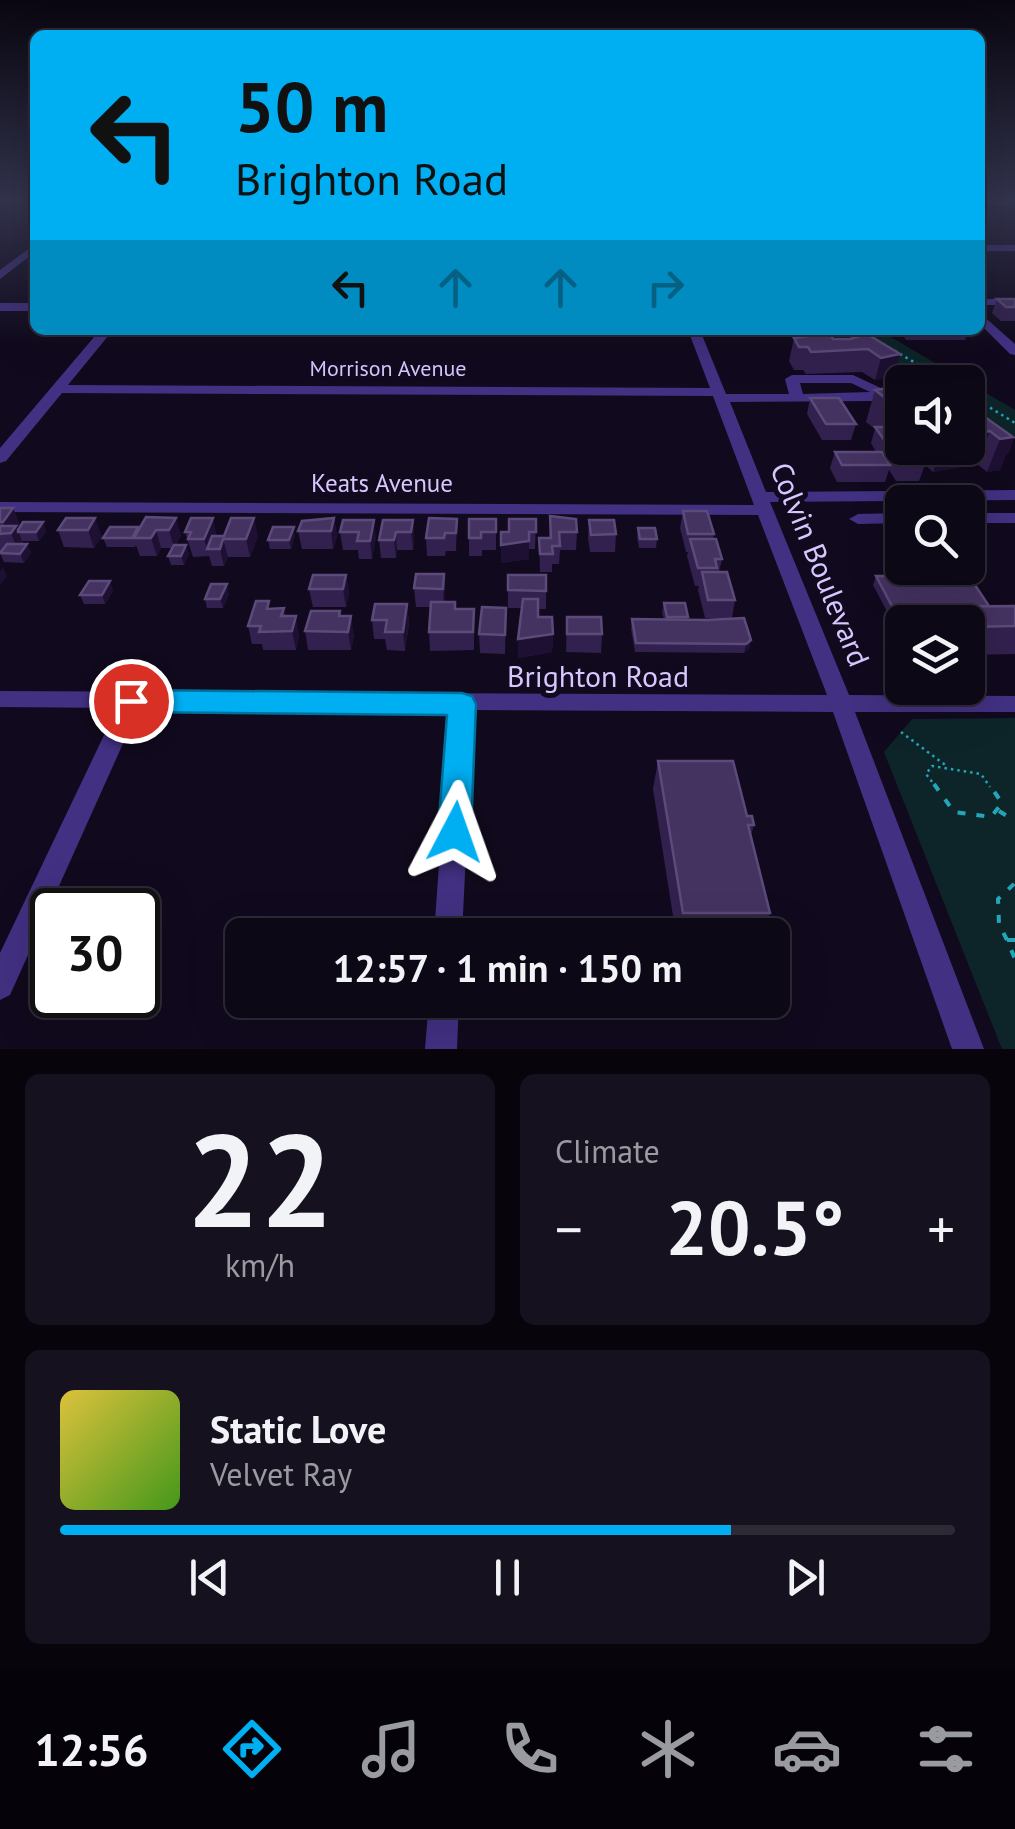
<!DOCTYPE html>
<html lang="en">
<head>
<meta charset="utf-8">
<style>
  :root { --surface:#0d0816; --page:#16111f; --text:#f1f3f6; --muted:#9a9aa1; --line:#2d2935; --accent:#00aef2 }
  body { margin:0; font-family:"PT Sans",sans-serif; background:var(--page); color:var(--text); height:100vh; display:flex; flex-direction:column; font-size:38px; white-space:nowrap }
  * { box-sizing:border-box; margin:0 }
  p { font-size:32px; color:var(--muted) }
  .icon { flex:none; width:55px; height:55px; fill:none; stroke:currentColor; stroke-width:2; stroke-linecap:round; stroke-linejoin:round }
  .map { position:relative; height:1049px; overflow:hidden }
  .sheet { display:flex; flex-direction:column; gap:25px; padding:25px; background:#07040c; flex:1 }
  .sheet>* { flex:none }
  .banner { position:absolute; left:30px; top:30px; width:955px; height:305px; border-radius:15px; box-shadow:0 10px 40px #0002,0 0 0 2px var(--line); background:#00aef2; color:#111; overflow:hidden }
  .buttons { position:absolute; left:885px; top:365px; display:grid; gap:20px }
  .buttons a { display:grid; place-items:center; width:100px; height:100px; border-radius:15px; background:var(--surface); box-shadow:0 10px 40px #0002,0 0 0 2px var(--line); font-size:50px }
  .speed { position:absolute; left:30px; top:888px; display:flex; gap:20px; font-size:50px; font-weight:700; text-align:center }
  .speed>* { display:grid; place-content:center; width:130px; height:130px; border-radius:50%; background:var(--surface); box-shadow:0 10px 40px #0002,0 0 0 2px var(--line); line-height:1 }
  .speed .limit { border:5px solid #111; border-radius:15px; background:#fff; color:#111 }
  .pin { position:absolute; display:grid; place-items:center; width:85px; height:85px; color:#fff; margin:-42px; border:5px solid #fff; border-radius:50%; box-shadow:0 2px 10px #0007 }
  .me { position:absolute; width:110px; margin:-55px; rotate:4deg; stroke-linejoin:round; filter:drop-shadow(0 0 8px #0008) }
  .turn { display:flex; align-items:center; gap:35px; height:210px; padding:0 40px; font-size:45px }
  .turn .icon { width:130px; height:130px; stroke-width:2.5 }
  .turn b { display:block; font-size:70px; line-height:85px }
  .lanes { display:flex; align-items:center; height:95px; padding:0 40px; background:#0003; justify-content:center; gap:50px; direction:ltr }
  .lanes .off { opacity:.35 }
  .big { font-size:75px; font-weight:800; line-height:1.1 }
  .sheet .widget { flex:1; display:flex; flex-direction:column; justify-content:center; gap:15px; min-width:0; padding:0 35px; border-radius:15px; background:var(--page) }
  .sheet .dial { align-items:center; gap:0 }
  .dial b { font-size:130px; line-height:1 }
  .song { display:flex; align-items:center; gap:30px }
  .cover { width:120px; height:120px; border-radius:15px; background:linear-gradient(135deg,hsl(50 70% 55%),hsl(100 70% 35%)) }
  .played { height:10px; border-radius:5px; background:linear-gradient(90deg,var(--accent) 75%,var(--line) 75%) }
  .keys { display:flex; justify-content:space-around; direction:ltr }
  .heat { display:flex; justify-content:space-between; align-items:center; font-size:55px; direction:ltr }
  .sheet .tiles { flex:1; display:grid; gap:25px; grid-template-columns:1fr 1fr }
  .widget:last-child { grid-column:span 2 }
  .trip { position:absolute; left:225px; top:918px; width:565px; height:100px; border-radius:15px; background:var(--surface); box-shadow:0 10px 40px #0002,0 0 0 2px var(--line); font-weight:800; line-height:100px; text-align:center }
  .dock { display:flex; height:160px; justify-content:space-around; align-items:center; background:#050309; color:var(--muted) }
  .dock .icon { width:70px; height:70px }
  .dock .current { color:var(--accent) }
  .dock b { font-size:45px; color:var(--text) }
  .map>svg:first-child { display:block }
</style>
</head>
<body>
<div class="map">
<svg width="1015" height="1049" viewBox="0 0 1015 1049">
  <rect width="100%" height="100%" fill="#110a1e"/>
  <!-- green -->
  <g fill="#0d2529">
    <polygon points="839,330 879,330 1015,410 1015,439 968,409 968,382 924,382"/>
    <polygon points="1015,718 1015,1049 1002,1049 884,752 912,719"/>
  </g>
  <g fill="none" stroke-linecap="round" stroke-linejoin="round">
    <!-- path-far1 -->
    <g stroke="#22a6b9" stroke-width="2.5" stroke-dasharray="2.5 4" stroke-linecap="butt">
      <polyline points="883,344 948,382"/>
      <polyline points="968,394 1015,423"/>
      <polyline points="901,732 948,767"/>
      <polyline points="936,787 926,774 932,766 981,774 990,787"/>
    </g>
    <!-- path -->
    <g stroke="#22a6b9" stroke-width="4" stroke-dasharray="8 11" stroke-linecap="butt">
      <polyline points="934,784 954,812 991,817 1002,803 989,784"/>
      <polyline points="999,811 1015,821"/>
      <polyline points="1007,940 999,924 998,899 1015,883"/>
      <polyline points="1015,940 1007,940 1015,959"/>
    </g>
    <!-- minor -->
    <g fill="#423082" fill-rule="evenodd">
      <rect x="980" y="199" width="35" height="6"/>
      <polygon points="35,244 35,252 0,279 0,270"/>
      <rect x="980" y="245" width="35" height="6"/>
      <rect x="980" y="299" width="35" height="6"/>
      <rect x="0" y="303" width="35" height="8"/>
      <polygon points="980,313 1015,344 1015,355 1010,354 980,324"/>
      <path d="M 100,330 L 113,330 L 68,385 L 710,388 L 688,330 L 700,330 L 726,394 L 789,394 L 785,379 L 792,375 L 853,375 L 885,390 L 878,400 L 873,401 L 730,402 L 766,492 L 1015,490 L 1015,500 L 770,502 L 849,695 L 1015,696 L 1015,712 L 855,712 L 984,1049 L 952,1049 L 833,712 L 473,710 L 462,935 L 434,935 L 450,710 L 139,708 L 10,995 L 0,1000 L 0,953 L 117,708 L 0,707 L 0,691 L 827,695 L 758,515 L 0,512 L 0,502 L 754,505 L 713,396 L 62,393 L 6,461 L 0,463 L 0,448 ZM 800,383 L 851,383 L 870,392 L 803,394 Z"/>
      <polygon points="902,513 902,523 858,524 849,519 858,514"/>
      <rect x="968" y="513" width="47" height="10"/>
      <polygon points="429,1000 459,1000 457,1049 425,1049"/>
    </g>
  </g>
  <!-- wall -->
  <g fill="#32214e">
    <polygon points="997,299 1015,299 1015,321 1001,321 992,313"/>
    <polygon points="899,330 969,330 965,340 906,340"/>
    <polygon points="867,334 893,377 875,380 862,372 806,374 803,370 794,370 789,361 794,338 850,339"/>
    <polygon points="902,386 902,448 968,448 992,422 1009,453 1006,454 1000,470 987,472 977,464 933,472 925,465 919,481 896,481 889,470 885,482 837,482 830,468 835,452 876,452 871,443 875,429 866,422 875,390"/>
    <polygon points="810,398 856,424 851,440 822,440 807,414"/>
    <polygon points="893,505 902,505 902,536 896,537 888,522"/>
    <polygon points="0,508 13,508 20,526 46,531 39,541 22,541 23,544 27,544 31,553 24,563 4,562 0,553"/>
    <polygon points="683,511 714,534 713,539 722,559 719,572 735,600 732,618 751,640 749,649 744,653 635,652 631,629 632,619 664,619 662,613 664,603 688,617 688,620 727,619 705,618 698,590 699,586 695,586 687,556 688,552 686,552 680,528"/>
    <polygon points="550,516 577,532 576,550 560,550 559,564 552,564 552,572 540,572 539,538 549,538"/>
    <polygon points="146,517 181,535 176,545 189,554 184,565 171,565 168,556 172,548 161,548 157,556 140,556 136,545 135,547 107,547 103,538 139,529"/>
    <polygon points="66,518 102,536 94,548 64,547 58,530"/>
    <polygon points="334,518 337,536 333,549 302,549 298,531"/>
    <polygon points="457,519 456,551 446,551 445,556 427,556 426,538"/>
    <polygon points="496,519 496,550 482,550 482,556 469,556 469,538"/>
    <polygon points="536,519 535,549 529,549 529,559 501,563 509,532"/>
    <polygon points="343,520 376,537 372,559 359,559 358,550 343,550 340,532"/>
    <polygon points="413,520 414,538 413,550 397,550 396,558 381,558 379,540"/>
    <polygon points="589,520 616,534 615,552 590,552 588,538"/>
    <polygon points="638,528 657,539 656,548 639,548 637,537"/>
    <polygon points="185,532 217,536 258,536 250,557 228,557 224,566 212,566 209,556 193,557"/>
    <polygon points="295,536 291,549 270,549 268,540"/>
    <polygon points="444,574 444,602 455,609 474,628 474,650 430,651 429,632 431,607 416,607 414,588"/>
    <polygon points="346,575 349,593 346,607 313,607 309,589"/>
    <polygon points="508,575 546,575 546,609 538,609 538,617 553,634 552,652 518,658 518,639 522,608 508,608"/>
    <polygon points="876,576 989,606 1015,606 1015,654 968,655 968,622 902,622 902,634 899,634 873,585"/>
    <polygon points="113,590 105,604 84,604 80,595"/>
    <polygon points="229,594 223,608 207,608 205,599"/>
    <polygon points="407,604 409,623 405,651 387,650 385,639 374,639 372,620"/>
    <polygon points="271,608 284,608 285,616 299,635 296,650 263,650 262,644 252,644 248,626"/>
    <polygon points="506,608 505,654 480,653 479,634"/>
    <polygon points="340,611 341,616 354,635 351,650 308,650 305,631"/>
    <polygon points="567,617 602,634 601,653 566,652"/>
    <polygon points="658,761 747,816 754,825 751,835 770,913 763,935 676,935 653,789"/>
  </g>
  <!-- shaded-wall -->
  <g fill="#1e1033">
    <polygon points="900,354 893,377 875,380 881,358"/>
    <polygon points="897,407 902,407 902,437 887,440"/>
    <polygon points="990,431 977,464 933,472 941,448 968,448 968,435"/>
    <polygon points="1015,436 1009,453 1006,454 1000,470 987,472 1000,439"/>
    <polygon points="13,508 20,526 18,530 23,544 18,551 11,533 7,534 3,522"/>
    <polygon points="95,518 102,536 94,548 88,530"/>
    <polygon points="176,518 181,535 174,548 169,530"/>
    <polygon points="213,518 217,536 207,549 209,557 204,539"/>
    <polygon points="254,518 258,536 250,557 246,539"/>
    <polygon points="334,518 337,536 333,549 331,531"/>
    <polygon points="374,520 376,537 372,559 370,541"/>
    <polygon points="413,520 414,538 413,550 411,532"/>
    <polygon points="43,522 46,531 39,541 36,532"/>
    <polygon points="294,527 295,536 291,549 289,540"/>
    <polygon points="156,530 161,548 157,556 151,538"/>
    <polygon points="396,532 397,550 396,558 394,540"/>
    <polygon points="223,539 228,557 224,566 220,549"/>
    <polygon points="529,541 529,559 501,563 501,545"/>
    <polygon points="27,544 31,553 24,563 20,554"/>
    <polygon points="186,545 189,554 184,565 181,556"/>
    <polygon points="3,567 7,576 0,585 0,571"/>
    <polygon points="444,574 445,592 444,607 443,589"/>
    <polygon points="346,575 349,593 346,607 343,589"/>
    <polygon points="110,581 113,590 105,604 102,595"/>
    <polygon points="227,584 229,594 223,608 220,599"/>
    <polygon points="407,604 409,623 405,651 403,632"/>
    <polygon points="296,616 299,635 296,650 292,631"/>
    <polygon points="351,616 354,635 351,650 348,632"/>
    <polygon points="553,634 552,652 518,658 518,639"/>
    <polygon points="751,640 749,649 744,653 746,644"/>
  </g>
  <!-- building -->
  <g fill="#443261" stroke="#5b4a7a" stroke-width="2.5">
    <polygon points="997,299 1015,299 1015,307 1006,307"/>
    <polygon points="830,333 833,339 850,339 867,334 900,354 881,358 868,349 811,352 808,347 799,347 794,338"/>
    <polygon points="902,386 902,407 897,407 875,390"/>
    <polygon points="810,398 839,398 856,424 826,424"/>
    <polygon points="968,405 1013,437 1000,439 990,431 968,435"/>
    <polygon points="875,427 898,427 902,433 902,448 913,448 925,464 901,464"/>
    <polygon points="835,452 882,452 890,465 842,465"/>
    <polygon points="893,505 902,505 902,519"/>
    <polygon points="0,508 13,508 3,522 0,522"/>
    <polygon points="683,511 707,511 714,534 688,534"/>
    <polygon points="550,516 576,519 577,532 559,532 560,546 552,546 553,554 540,554 539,538 551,538"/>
    <polygon points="146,517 176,518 169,530 156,530 151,538 134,538"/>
    <polygon points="66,518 95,518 88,530 58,530"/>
    <polygon points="191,518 213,518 204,539 188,539 191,532 185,532"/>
    <polygon points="231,518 254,518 246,539 223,539 220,549 207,549 212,536 224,536"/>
    <polygon points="334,518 331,531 298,531 302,521"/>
    <polygon points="429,518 457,519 456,533 445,533 444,538 426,538"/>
    <polygon points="469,519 496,519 496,532 481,532 481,538 469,538"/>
    <polygon points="509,519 536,519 536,532 529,532 529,541 501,545 501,532 509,532"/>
    <polygon points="343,520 374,520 370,541 357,541 359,532 340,532"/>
    <polygon points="383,520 413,520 411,532 396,532 394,540 379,540"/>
    <polygon points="589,520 614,520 616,534 591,535"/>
    <polygon points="23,522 43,522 36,532 18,532 18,530"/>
    <polygon points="0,526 16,526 11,533 0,534"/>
    <polygon points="110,527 138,527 132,538 103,538"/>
    <polygon points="273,527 294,527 289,540 268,540"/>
    <polygon points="638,528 655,528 657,539 640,539"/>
    <polygon points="690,539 716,539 722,559 715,559 717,568 698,568"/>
    <polygon points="7,544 27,544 20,554 0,553"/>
    <polygon points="174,545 186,545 181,556 168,556"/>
    <polygon points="702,572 727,572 735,600 708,600"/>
    <polygon points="416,574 444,574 443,589 414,588"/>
    <polygon points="313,575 346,575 343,589 309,589"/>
    <polygon points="508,575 546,575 546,591 508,590"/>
    <polygon points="876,576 969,576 989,606 913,607 907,622 902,622 902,625"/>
    <polygon points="89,581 110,581 102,595 80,595"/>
    <polygon points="211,584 227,584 220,599 205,599"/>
    <polygon points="523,599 538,599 538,617 552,617 553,634 518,639"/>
    <polygon points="256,601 269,601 267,609 284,608 281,616 296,616 292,631 259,632 261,626 248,626"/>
    <polygon points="431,602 455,602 455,609 474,609 473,632 429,632"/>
    <polygon points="664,603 685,603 688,617 667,617"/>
    <polygon points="375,604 407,604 403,632 385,632 387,620 372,620"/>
    <polygon points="1015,606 1015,626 968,627 968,622 922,622 913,607"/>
    <polygon points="482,607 506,608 505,635 479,634"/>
    <polygon points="311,611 340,611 339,616 351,616 348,632 305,631"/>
    <polygon points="567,617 601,617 602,634 567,634"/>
    <polygon points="744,618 751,640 746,644 636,643 632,619 707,620"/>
    <polygon points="658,761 733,761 747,816 752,816 754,825 748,825 770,913 683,913"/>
  </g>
  <!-- sky -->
  <linearGradient id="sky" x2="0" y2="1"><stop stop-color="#090610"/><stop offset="0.58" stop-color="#32334c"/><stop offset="1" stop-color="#32334c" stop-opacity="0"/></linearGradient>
  <rect width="1015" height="346" fill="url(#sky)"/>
  <!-- route -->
  <polygon fill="#00aef2" stroke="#00719d" stroke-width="2.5" points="131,690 462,693 472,696 476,704 471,832 467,843 455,847 443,843 438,832 447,715 131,712 121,709 117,701 121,693"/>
  <g text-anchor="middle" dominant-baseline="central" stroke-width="10" stroke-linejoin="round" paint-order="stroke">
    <!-- far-street labels -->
    <g font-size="22" fill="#d8c7ff" stroke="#110a1e">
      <text x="388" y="368">Morrison Avenue</text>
    </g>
    <!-- street labels -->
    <g font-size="25" fill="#d8c7ff" stroke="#110a1e">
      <text x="382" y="483">Keats Avenue</text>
    </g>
    <!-- near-street labels -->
    <g font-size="30" fill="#d8c7ff" stroke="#110a1e">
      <text transform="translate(821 564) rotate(68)">Colvin Boulevard</text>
      <text x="598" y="675">Brighton Road</text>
    </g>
  </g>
</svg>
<div class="buttons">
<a><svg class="icon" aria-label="sound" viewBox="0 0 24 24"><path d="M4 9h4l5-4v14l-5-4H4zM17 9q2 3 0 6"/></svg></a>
<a><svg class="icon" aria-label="search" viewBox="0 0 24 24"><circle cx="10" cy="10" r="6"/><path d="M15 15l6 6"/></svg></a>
<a><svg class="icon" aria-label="layers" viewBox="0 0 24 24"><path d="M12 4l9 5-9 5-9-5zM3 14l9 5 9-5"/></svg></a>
</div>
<div class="speed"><div class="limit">30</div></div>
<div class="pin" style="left:131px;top:701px;background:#d93025"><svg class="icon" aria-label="arrive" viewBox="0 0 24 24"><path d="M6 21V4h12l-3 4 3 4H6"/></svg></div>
<svg class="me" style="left:455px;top:832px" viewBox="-20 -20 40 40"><path d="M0-17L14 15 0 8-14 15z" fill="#00aef2" stroke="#fff" stroke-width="4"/></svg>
<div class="trip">12:57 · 1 min · 150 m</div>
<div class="banner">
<div class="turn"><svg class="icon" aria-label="left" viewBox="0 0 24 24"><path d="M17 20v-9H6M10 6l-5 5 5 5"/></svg><div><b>50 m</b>Brighton Road</div></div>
<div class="lanes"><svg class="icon" aria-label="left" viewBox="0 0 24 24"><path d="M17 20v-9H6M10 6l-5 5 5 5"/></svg><svg class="icon off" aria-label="ahead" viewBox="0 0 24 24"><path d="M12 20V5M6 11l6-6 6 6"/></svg><svg class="icon off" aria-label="ahead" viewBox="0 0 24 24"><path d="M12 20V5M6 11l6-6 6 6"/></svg><svg class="icon off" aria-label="right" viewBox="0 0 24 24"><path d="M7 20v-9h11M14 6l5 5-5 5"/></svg></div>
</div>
</div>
<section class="sheet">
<div class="tiles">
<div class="widget dial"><b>22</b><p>km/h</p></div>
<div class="widget"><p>Climate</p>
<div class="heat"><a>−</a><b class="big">20.5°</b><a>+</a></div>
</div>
<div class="widget">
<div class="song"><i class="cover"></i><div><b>Static Love</b><p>Velvet Ray</p></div></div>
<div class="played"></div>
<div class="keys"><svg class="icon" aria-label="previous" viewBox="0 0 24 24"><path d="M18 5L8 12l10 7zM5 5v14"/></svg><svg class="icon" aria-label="pause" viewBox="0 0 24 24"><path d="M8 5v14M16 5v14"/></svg><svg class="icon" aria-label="next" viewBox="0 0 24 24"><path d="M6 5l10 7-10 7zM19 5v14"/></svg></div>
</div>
</div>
</section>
<nav class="dock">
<b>12:56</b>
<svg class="icon current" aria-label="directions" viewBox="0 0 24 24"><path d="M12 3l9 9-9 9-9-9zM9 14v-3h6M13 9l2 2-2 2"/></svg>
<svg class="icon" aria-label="music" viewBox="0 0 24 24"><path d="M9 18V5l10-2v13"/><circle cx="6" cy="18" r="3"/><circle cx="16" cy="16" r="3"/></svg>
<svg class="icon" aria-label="phone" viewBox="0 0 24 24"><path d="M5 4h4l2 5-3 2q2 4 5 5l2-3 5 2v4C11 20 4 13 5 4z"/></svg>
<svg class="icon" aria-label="climate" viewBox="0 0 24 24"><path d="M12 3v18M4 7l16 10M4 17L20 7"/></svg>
<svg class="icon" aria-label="car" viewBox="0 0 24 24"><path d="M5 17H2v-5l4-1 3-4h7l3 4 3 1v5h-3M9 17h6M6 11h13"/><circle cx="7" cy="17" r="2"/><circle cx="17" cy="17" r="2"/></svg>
<svg class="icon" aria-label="filters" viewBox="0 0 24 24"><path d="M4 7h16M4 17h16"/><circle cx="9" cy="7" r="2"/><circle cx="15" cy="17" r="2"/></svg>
</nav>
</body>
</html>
